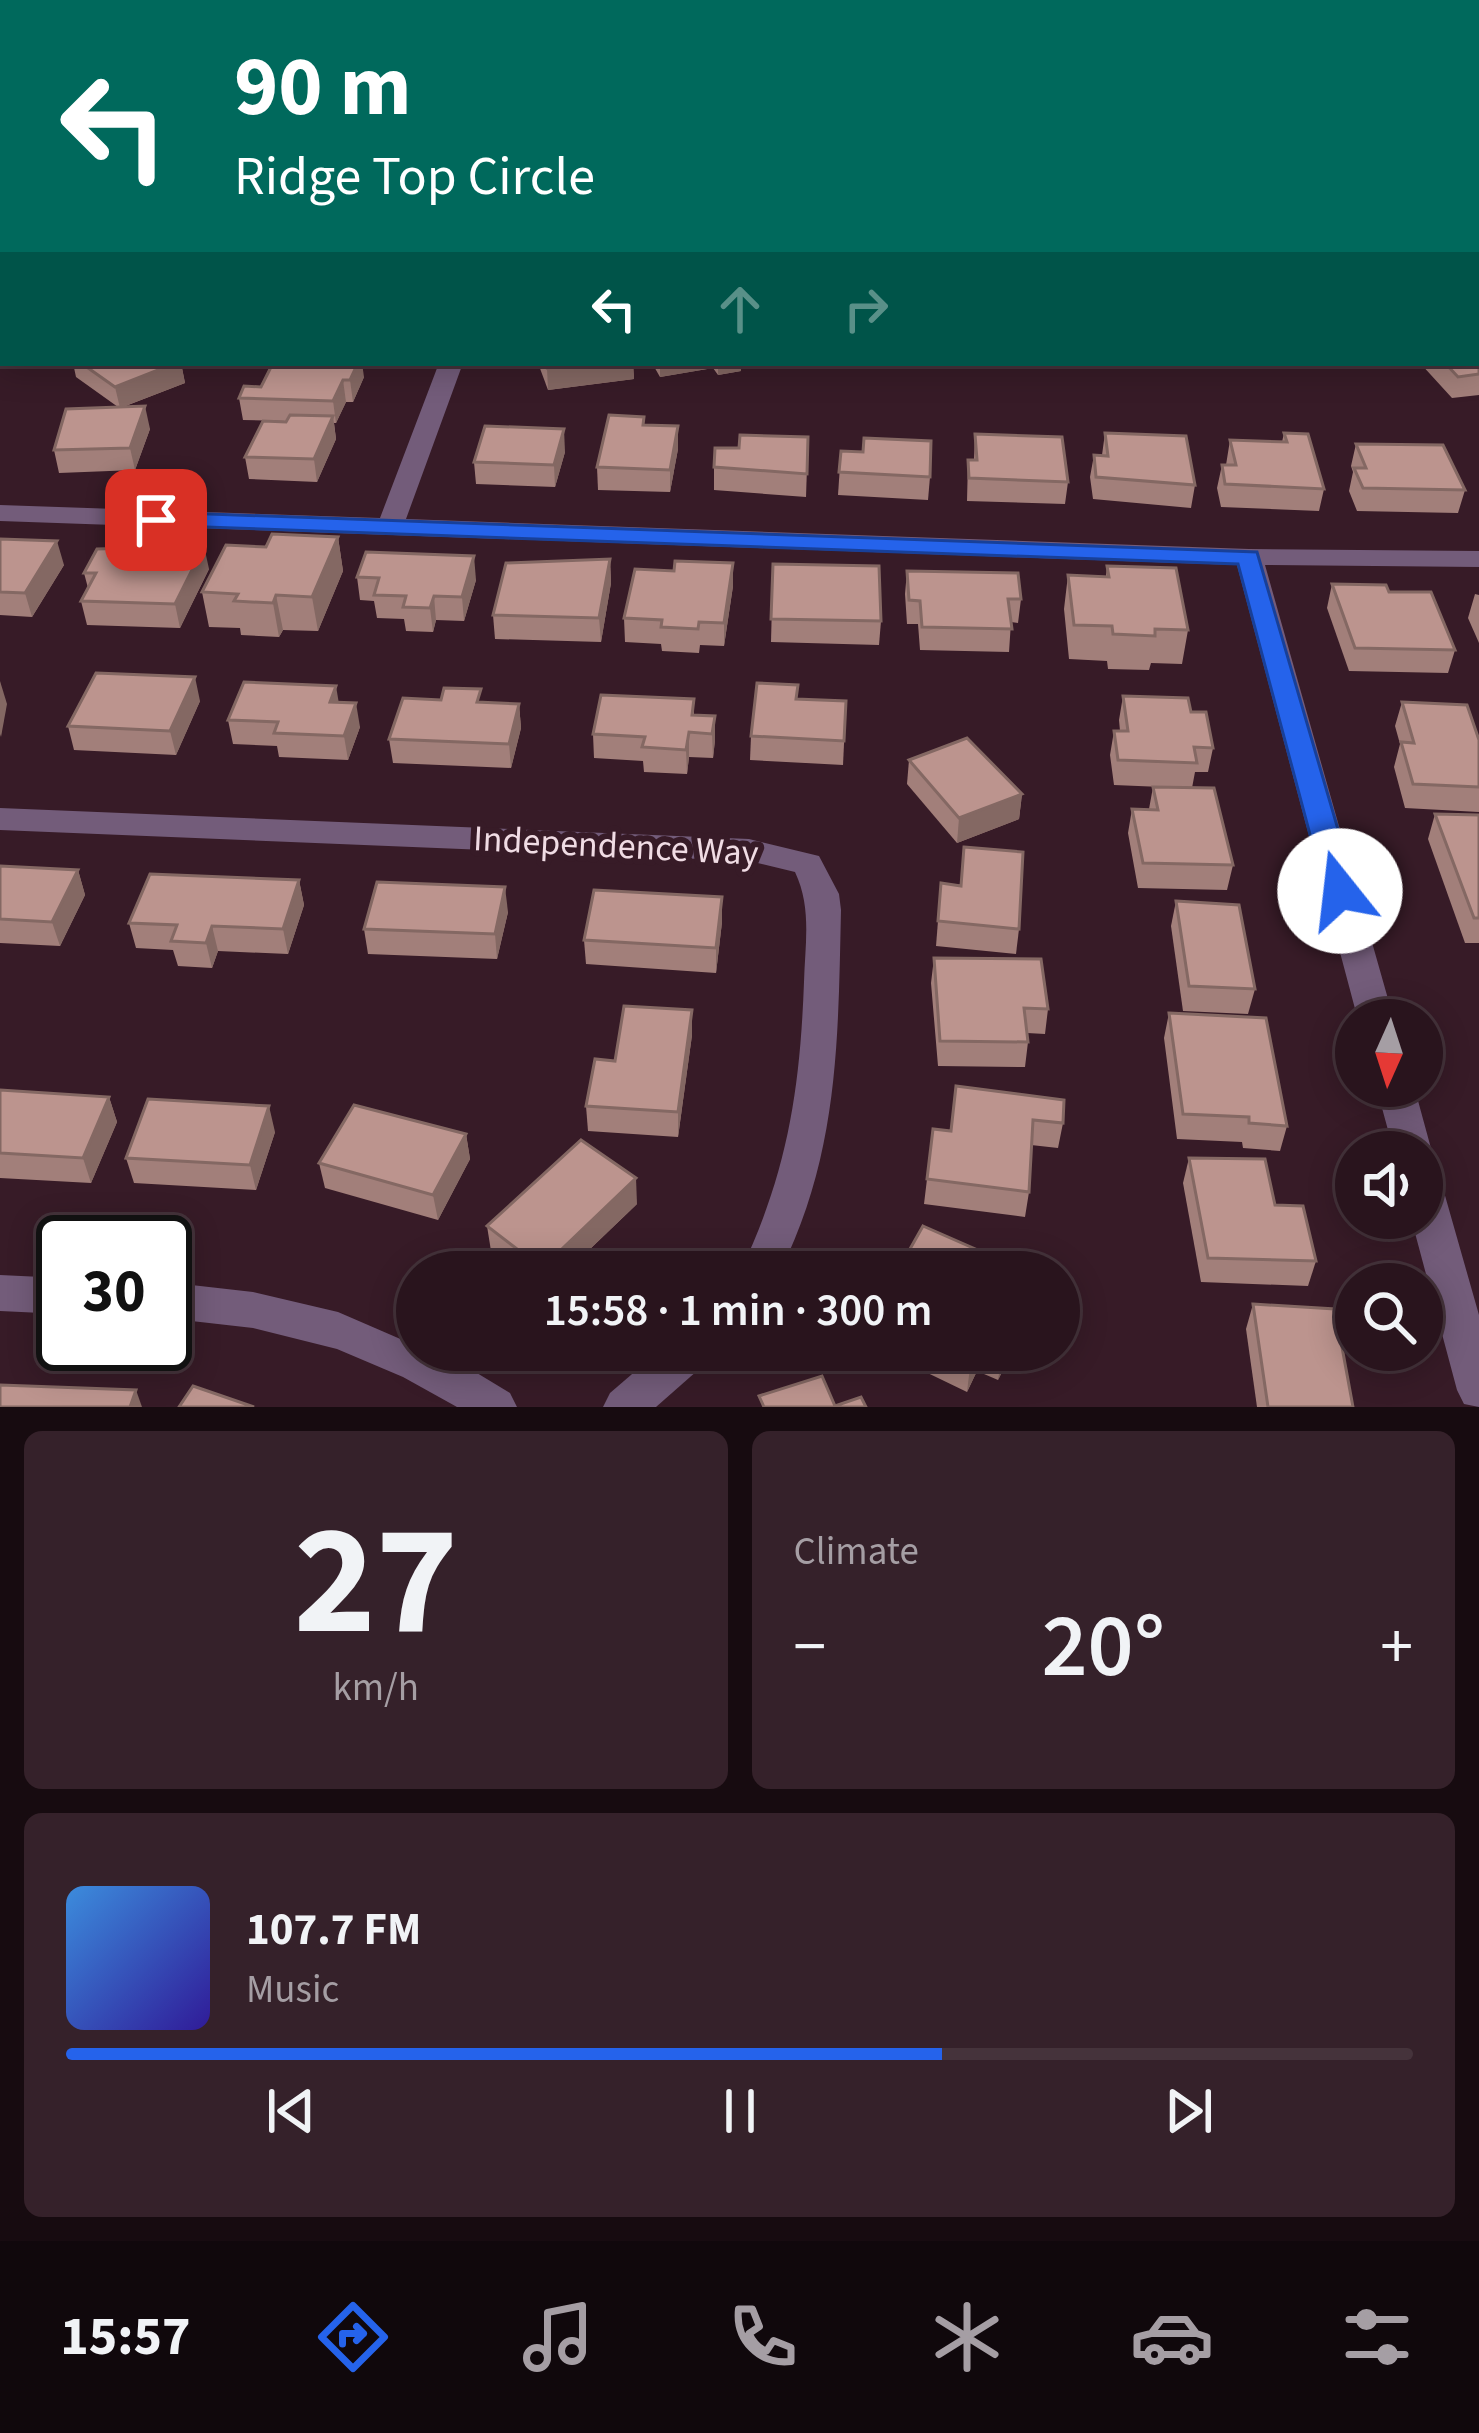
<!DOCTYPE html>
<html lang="en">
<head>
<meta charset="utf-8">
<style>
  :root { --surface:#29141d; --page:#35212a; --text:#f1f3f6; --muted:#a59ea4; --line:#45333b; --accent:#2563eb }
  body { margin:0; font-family:"Source Sans 3",sans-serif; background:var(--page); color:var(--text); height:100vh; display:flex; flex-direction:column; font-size:45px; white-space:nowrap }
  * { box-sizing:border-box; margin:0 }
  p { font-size:39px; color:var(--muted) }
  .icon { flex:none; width:66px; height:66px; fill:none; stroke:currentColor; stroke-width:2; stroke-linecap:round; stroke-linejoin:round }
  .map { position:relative; height:1407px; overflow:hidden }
  .side { display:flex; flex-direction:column; gap:24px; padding:24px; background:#170b10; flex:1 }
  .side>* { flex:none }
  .guide { position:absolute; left:0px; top:0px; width:1479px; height:366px; box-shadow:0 6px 30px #0003,0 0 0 3px var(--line); background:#00695c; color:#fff; overflow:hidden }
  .needle { width:78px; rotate:183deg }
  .fabs { position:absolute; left:1335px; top:999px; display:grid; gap:24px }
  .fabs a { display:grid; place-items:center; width:108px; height:108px; border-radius:50%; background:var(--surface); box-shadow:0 6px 30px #0003,0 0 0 3px var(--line); font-size:60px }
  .speed { position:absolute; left:36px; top:1215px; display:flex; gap:24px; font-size:60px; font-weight:700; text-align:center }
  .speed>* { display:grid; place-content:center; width:156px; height:156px; border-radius:50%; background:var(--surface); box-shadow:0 6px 30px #0003,0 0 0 3px var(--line); line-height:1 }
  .speed .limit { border:6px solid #111; border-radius:18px; background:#fff; color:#111 }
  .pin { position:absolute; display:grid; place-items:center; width:102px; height:102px; color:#fff; margin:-51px; border-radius:24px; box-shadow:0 6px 18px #0006 }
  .me { position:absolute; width:132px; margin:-66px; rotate:344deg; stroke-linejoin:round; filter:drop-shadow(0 0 9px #0008) }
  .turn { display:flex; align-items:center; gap:42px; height:252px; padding:0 36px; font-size:54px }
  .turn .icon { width:156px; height:156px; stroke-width:2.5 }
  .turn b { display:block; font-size:84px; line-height:102px }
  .lanes { display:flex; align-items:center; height:114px; padding:0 36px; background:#0003; justify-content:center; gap:60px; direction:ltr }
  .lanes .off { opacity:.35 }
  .big { font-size:90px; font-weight:600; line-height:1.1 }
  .side .card { flex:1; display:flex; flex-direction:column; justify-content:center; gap:18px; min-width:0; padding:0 42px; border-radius:18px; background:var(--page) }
  .side .dial { align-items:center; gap:0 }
  .dial b { font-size:156px; line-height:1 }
  .song { display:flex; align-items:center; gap:36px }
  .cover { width:144px; height:144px; border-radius:18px; background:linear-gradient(135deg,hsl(210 70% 55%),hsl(250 70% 35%)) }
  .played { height:12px; border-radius:6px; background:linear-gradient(90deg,var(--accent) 65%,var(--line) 65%) }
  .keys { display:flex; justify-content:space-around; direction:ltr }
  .heat { display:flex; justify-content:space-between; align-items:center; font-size:66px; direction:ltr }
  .side .tiles { flex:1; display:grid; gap:24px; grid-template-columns:1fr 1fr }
  .card:last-child { grid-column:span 2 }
  .trip { position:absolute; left:396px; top:1251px; width:684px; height:120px; border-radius:60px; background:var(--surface); box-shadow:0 6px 30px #0003,0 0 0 3px var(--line); font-weight:600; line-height:120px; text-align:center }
  .dock { display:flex; height:192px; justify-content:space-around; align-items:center; background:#10080c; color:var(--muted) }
  .dock .icon { width:84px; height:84px }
  .dock .on { color:var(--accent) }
  .dock b { font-size:54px; color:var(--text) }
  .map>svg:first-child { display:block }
</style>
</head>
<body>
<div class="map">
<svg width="1479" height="1407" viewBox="0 0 1479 1407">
  <rect width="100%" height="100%" fill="#371b27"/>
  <!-- green -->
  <polygon fill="#46290e" points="578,0 1234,0 1237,3 557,3"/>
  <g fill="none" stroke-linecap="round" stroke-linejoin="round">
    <!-- street -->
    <g fill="#735c7a" fill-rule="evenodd">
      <polygon points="0,34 3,35 3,46 0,45"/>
      <polygon points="439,363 463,363 406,519 1249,549 1479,551 1479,567 1265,565 1394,1020 1358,1020 1237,565 0,521 0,505 380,518"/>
      <path d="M 0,808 L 749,839 L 819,856 L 839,894 L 841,910 C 838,1041 839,1152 780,1272 L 740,1272 C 787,1174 800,1091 804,982 C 805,944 812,908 795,872 L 749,861 L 0,830 Z"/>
      <polygon points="1376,1086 1414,1086 1432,1152 1427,1163 1422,1165 1422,1152 1394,1152"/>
      <polygon points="1422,1169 1436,1174 1442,1185 1479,1315 1479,1407 1464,1404 1457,1390 1411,1218 1422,1218"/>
      <polygon points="0,1275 63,1278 63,1314 0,1311"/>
      <polygon points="165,1282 253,1292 338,1312 472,1370 510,1393 517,1407 457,1407 403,1377 337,1349 253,1328 165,1318"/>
      <polygon points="660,1350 712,1350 706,1363 656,1407 603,1407 610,1393"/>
    </g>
    <!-- secondary -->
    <g fill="#a07aaa" fill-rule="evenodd">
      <polygon points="1399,0 1416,0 1418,3 1401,3"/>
      <polygon points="0,52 3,52 0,63"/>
      <polygon points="1476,266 1479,267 1479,284 1476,283"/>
    </g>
  </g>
  <!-- wall -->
  <g fill="#a27f7a">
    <polygon points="318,0 417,0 418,3 318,3"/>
    <polygon points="1282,0 1346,0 1346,2 1373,3 1281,3"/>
    <polygon points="3,326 3,363 65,363 61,368 0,365 0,327"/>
    <polygon points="1479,336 1479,395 1452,398 1420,363 1476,363"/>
    <polygon points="73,363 181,363 185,383 123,407 150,429 135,470 59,473 54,450 118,407 76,377"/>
    <polygon points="538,363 633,363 634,379 548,390"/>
    <polygon points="652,363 741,363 741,371 718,375 713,368 660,377"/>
    <polygon points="364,377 353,402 346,402 336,423 334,423 336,439 317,482 249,479 245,457 286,421 243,420 239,398 261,387"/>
    <polygon points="644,425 678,426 678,449 670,492 598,490 597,467"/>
    <polygon points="1105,433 1195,485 1191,508 1093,499 1090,477 1094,455 1102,455"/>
    <polygon points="1284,433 1324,489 1319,511 1221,507 1217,488 1222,465 1226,465 1230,440 1282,442"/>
    <polygon points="975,434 1068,482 1065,504 967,501 968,460 974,460"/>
    <polygon points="808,437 806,497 714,490 714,467 739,448"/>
    <polygon points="1356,444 1465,490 1458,513 1357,511 1349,491 1353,472 1351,466"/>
    <polygon points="841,451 930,477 928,500 838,495"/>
    <polygon points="565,452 555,487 476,484 474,462"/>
    <polygon points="338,537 343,571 318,631 283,630 279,637 241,635 240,628 209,627 202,592 266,547"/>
    <polygon points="0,539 64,565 32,617 0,615"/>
    <polygon points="610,559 611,583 601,642 495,639 493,615"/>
    <polygon points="733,563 733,586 724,646 700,645 699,653 662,651 661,644 625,642 624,618 674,571"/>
    <polygon points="773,564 881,621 879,645 771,642"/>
    <polygon points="1107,566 1188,630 1182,664 1151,663 1149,670 1108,669 1107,661 1069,659 1064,609 1068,575 1106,576"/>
    <polygon points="209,569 180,628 87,625 81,601 88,588 84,573"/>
    <polygon points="907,571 1021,599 1018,623 1011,622 1009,652 920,650 918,624 907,624 905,594"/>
    <polygon points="357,577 476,580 464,621 436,620 433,632 406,631 404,619 377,618 374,601 360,600"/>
    <polygon points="1332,584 1389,592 1455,650 1448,673 1349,671 1327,608"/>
    <polygon points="1475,594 1479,595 1479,643 1468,618"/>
    <polygon points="1123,696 1191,712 1213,748 1208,772 1195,772 1192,788 1233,865 1227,890 1138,888 1128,833 1132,809 1149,809 1153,787 1186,788 1114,785 1110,755 1114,731 1120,731 1119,720"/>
    <polygon points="694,699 694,715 715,716 715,740 713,758 689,757 687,774 644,772 643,761 594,758 593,734"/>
    <polygon points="797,699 846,701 843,765 750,760 751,736"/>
    <polygon points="200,701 176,755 74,750 68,726"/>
    <polygon points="339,702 360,727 348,760 279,757 277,746 233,744 228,720"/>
    <polygon points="482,702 519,704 521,728 511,768 393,763 389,739"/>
    <polygon points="1402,702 1479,740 1479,812 1405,808 1394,767 1400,744 1395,726"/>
    <polygon points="909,760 1022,794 1019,819 957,843 907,784"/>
    <polygon points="1435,814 1479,815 1479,943 1465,943 1428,839"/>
    <polygon points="0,866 78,870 85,895 60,946 0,943"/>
    <polygon points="299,880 304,905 288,954 218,951 212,968 178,966 173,950 136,948 129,923"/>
    <polygon points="941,883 961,885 1019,929 1016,954 936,946"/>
    <polygon points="1176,901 1255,989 1248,1014 1183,1011 1171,926"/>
    <polygon points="508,912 497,959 368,954 364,929"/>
    <polygon points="722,922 716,973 586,964 584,940"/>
    <polygon points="934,958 1048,1009 1045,1034 1027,1033 1028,1042 1025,1067 938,1066 931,983"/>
    <polygon points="692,1010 692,1035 678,1137 588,1131 586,1106 615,1061"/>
    <polygon points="1169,1013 1287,1126 1280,1151 1243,1148 1242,1142 1177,1139 1164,1038"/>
    <polygon points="956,1086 1063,1123 1058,1148 1031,1145 1029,1192 1025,1217 924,1204 933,1129 951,1131"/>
    <polygon points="0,1090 109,1097 117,1122 91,1183 0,1178"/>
    <polygon points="275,1132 256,1190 134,1183 126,1158"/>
    <polygon points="466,1134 470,1159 438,1220 325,1188 319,1163"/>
    <polygon points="1189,1158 1275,1205 1316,1261 1308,1286 1201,1282 1183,1183"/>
    <polygon points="637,1204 566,1272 518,1272 491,1251 487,1226"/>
    <polygon points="1253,1304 1353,1407 1257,1407 1246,1329"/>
    <polygon points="880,1350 1013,1350 998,1380 977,1371 967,1392"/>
  </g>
  <!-- shaded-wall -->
  <g fill="#846863">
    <polygon points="176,363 181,363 185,383 120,408 115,387"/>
    <polygon points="358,363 362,363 364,377 353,402 350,380"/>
    <polygon points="588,363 633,363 634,379 548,390 547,368"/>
    <polygon points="660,363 713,363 713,368 660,377"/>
    <polygon points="718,363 741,363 741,371 718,375"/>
    <polygon points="343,380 346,402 336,423 333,401"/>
    <polygon points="145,406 150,429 135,470 130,448"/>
    <polygon points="333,416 336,439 317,482 314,459"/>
    <polygon points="678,426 678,449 670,492 670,470"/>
    <polygon points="564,429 565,452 555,487 554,465"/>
    <polygon points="338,537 343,571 318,631 312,597"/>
    <polygon points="57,541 64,565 32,617 25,593"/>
    <polygon points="204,546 209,569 180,628 175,604"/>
    <polygon points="474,556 476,580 464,621 462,597"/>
    <polygon points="610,559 611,583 601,642 599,618"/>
    <polygon points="733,563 733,586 724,646 724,623"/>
    <polygon points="276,595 283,630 279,637 273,603"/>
    <polygon points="434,596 436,620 433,632 430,608"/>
    <polygon points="195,677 200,701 176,755 170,731"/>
    <polygon points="0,681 7,704 1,737 0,734"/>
    <polygon points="336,686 340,710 330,702"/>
    <polygon points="356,703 360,727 348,760 344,736"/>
    <polygon points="519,704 521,728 511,768 509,744"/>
    <polygon points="715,716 715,740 713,758 712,734"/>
    <polygon points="689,732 689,757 687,774 686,750"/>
    <polygon points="1022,794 1019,819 957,843 959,818"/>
    <polygon points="78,870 85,895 60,946 52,922"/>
    <polygon points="299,880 304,905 288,954 283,929"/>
    <polygon points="505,887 508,912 497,959 495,934"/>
    <polygon points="722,897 722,922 716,973 716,948"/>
    <polygon points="212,926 218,951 212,968 206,943"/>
    <polygon points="692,1010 692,1035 678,1137 678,1112"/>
    <polygon points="109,1097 117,1122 91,1183 83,1158"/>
    <polygon points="269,1106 275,1132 256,1190 250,1165"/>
    <polygon points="466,1134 470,1159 438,1220 433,1195"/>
    <polygon points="636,1178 637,1204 566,1272 543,1272 542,1268"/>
    <polygon points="979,1350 977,1371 967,1392 970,1367"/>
    <polygon points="1005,1350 1013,1350 998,1380 1002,1356"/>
    <polygon points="136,1390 142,1407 130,1407"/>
  </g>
  <!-- building -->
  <g fill="#bc948e" stroke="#846863" stroke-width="3">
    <polygon points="1372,1 1373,3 1311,2"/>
    <polygon points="3,326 3,344 0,344 0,327"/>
    <polygon points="1476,333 1479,336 1479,374 1458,377 1445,363 1476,363"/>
    <polygon points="81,363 176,363 115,387"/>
    <polygon points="273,363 358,363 350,380 343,380 333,401 239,398 244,386 261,387"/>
    <polygon points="545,363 588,363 547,368"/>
    <polygon points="145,406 130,448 54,450 66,409"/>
    <polygon points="290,415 333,416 314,459 245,457 263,421 286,422"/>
    <polygon points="609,415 644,417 643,425 678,426 670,470 597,467"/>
    <polygon points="485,426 564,429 554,465 474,462"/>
    <polygon points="1105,433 1186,436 1195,485 1096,477 1094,455 1108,456"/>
    <polygon points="1284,433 1308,434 1324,489 1225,484 1222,465 1236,465 1230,440 1287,442"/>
    <polygon points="975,434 1062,437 1068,482 969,478 968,460 977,460"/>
    <polygon points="740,435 808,437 807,474 714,467 715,448 739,448"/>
    <polygon points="864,438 931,441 930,477 839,472 841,451 863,452"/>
    <polygon points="1356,444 1443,445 1465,490 1363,488 1354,468 1366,468"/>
    <polygon points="272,534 338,537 312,597 276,595 273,603 234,601 238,594 202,592 226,545 266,547"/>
    <polygon points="0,539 57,541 25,593 0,592"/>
    <polygon points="204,546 175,604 81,601 96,573 84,573 97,549"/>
    <polygon points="366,552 474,556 462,597 434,596 430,608 403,607 406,596 374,595 379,578 357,577"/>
    <polygon points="610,559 599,618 493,615 506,563"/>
    <polygon points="675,561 733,563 724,623 699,622 698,629 661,627 662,620 624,618 635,569 674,571"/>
    <polygon points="773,564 879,566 881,621 771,619"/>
    <polygon points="1107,566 1176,568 1188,630 1155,629 1155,636 1113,634 1112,626 1074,625 1068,575 1109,577"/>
    <polygon points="907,571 1018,573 1021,599 1008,599 1012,629 922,627 920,601 909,600"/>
    <polygon points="1332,584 1386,585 1389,592 1431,592 1455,650 1355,648"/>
    <polygon points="96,673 195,677 170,731 68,726"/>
    <polygon points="244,682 336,686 330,702 356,703 344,736 274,733 278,722 228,720"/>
    <polygon points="757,683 798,685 796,699 846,701 844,741 751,736"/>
    <polygon points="444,688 481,689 477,702 519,704 509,744 389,739 403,698 441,700"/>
    <polygon points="601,695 694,699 692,715 715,716 712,734 689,732 686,750 642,747 645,737 593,734"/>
    <polygon points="1123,696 1188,698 1191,712 1206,712 1213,748 1194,747 1197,763 1118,760 1114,731 1128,731"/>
    <polygon points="1402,702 1467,705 1479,740 1479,787 1413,784 1401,742 1414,743"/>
    <polygon points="967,738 1022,794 959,818 909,760"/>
    <polygon points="1153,787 1214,788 1233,865 1143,863 1132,809 1158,810"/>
    <polygon points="1435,814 1479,815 1479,918 1474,918"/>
    <polygon points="964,847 1023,852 1019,929 938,921 941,883 961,886"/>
    <polygon points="0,866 78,870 52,922 0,919"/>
    <polygon points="150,874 299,880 283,929 212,926 206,943 171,941 177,925 129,923"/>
    <polygon points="377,882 505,887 495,934 364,929"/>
    <polygon points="594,890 722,897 716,948 584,940"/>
    <polygon points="1176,901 1239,905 1255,989 1189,986"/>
    <polygon points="934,958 1041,959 1048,1009 1024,1008 1028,1042 940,1041"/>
    <polygon points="624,1006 692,1010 678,1112 586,1106 595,1059 615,1061"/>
    <polygon points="1169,1013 1266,1018 1287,1126 1249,1123 1249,1117 1183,1114"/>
    <polygon points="956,1086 1064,1100 1063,1123 1033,1120 1029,1192 927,1179 933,1129 951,1131"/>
    <polygon points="0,1090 109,1097 83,1158 0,1153"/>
    <polygon points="148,1099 269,1106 250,1165 126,1158"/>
    <polygon points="354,1105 466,1134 433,1195 319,1163"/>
    <polygon points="581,1140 636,1178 542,1268 487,1226"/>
    <polygon points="1189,1158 1265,1159 1275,1205 1303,1206 1316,1261 1208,1258"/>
    <polygon points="923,1226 1014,1266 1011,1272 897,1272"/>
    <polygon points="1253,1304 1335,1309 1353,1407 1268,1407"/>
    <polygon points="934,1350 979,1350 970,1367"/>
    <polygon points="822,1376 835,1406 861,1397 866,1407 764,1407 759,1396"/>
    <polygon points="0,1385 136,1390 130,1407 0,1407"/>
    <polygon points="193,1386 254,1407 179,1407"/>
  </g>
  <!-- route -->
  <polygon fill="#2563eb" stroke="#184099" stroke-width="3" points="156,512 1257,552 1356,891 1351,898 1330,898 1325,891 1238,564 148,525 144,520"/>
  <g text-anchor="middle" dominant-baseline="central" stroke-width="12" stroke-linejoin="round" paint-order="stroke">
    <!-- street labels -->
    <g font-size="36" fill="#f0dce4" stroke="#371b27">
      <text transform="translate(616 846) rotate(3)">Independence Way</text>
    </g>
  </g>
</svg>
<div class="fabs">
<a><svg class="needle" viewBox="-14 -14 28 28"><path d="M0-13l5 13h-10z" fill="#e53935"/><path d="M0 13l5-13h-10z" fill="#a59ea4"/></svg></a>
<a><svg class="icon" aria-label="sound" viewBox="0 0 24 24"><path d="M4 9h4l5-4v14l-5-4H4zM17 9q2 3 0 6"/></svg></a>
<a><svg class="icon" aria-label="search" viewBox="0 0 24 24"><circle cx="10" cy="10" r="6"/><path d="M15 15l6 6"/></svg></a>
</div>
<div class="speed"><div class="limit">30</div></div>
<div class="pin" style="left:156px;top:520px;background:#d93025"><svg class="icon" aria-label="arrive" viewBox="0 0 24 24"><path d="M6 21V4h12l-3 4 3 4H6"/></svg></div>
<svg class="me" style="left:1340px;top:891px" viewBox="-20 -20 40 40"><circle r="19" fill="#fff"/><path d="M0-13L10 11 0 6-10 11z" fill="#2563eb"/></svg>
<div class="trip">15:58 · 1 min · 300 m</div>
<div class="guide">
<div class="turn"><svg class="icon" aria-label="left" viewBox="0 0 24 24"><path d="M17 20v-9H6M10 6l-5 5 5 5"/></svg><div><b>90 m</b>Ridge Top Circle</div></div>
<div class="lanes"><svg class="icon" aria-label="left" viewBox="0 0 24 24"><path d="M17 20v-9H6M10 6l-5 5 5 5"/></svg><svg class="icon off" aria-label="ahead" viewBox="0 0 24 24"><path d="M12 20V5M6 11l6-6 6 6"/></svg><svg class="icon off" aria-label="right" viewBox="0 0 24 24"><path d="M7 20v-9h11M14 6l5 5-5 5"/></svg></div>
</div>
</div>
<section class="side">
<div class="tiles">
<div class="card dial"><b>27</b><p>km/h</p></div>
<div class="card"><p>Climate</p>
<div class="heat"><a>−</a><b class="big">20°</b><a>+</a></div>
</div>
<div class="card">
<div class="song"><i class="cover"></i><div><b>107.7 FM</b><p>Music</p></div></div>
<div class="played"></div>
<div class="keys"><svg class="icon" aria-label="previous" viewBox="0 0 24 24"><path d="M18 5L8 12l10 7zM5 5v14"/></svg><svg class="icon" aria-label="pause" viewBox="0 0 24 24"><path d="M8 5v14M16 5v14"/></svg><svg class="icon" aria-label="next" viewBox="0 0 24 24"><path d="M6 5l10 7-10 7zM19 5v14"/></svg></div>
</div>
</div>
</section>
<nav class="dock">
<b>15:57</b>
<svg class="icon on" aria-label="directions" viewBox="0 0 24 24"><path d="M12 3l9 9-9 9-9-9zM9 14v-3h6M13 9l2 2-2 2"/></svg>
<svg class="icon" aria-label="music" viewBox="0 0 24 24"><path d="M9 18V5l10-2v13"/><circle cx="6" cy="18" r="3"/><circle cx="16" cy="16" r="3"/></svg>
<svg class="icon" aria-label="phone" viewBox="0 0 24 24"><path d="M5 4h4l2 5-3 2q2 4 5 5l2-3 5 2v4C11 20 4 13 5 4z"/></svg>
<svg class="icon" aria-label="climate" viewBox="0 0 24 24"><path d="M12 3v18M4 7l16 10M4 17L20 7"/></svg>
<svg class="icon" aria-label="car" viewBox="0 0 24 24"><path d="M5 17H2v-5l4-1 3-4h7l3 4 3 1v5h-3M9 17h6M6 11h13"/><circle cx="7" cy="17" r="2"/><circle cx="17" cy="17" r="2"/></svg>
<svg class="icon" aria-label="filters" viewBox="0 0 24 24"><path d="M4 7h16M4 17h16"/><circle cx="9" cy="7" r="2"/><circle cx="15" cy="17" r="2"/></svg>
</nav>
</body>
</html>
